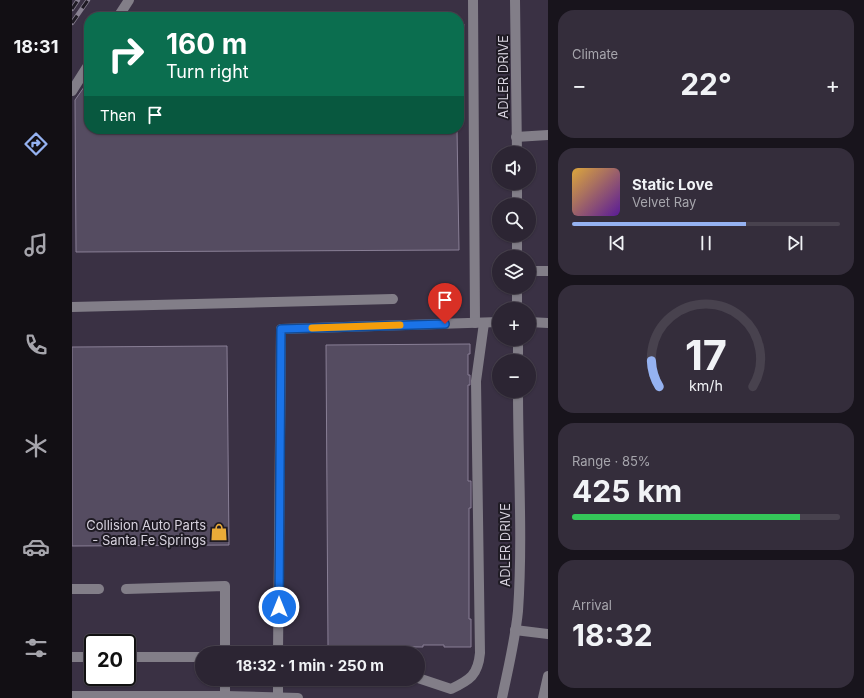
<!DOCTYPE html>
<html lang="en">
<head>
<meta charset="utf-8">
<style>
  :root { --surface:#2c2533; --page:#342d3b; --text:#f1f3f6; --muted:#a6a5ac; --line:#48424e; --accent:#95b2f1 }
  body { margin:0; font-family:Inter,sans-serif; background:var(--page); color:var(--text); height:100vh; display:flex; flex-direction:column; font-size:15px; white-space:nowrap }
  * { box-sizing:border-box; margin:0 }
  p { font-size:13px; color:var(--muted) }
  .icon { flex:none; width:22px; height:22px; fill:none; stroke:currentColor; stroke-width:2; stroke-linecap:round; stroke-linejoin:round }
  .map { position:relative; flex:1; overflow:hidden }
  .drawer { display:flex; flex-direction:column; gap:10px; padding:10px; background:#18141c; width:316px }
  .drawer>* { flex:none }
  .guide { position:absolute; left:12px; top:12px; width:380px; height:122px; border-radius:16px; box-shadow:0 1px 3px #0004,0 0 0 1px var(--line); background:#0b6e4f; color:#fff; overflow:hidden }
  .controls { position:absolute; left:420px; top:146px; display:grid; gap:8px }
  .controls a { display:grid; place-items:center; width:44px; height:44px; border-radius:50%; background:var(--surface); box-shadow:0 1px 3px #0004,0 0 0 1px var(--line); font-size:20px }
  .speed { position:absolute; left:12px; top:634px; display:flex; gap:8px; font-size:20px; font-weight:700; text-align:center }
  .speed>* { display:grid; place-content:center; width:52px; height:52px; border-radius:50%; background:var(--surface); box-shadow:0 1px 3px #0004,0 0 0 1px var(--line); line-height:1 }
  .speed .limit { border:2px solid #111; border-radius:6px; background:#fff; color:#111 }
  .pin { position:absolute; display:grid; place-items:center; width:34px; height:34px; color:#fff; margin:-41px -17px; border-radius:50% 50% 50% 0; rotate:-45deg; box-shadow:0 0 4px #0007 }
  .pin .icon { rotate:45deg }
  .me { position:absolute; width:44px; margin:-22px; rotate:0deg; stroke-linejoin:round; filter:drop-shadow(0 0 3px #0008) }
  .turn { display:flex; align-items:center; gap:14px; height:84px; padding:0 16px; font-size:18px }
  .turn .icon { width:52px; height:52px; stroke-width:2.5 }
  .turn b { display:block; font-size:28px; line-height:34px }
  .then { display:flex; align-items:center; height:38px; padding:0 16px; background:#0003; gap:8px; font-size:15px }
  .big { font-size:30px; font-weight:700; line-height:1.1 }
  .drawer .widget { flex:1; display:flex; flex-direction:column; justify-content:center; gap:6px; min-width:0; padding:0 14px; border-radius:16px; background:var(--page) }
  .drawer .dial { align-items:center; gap:0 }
  .dial svg { height:104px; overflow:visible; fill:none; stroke:var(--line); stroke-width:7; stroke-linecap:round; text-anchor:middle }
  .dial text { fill:var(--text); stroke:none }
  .song { display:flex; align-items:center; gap:12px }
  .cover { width:48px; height:48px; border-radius:6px; background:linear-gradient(135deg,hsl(40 70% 55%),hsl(270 70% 35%)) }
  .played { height:4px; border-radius:2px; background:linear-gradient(90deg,var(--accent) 65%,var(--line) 65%) }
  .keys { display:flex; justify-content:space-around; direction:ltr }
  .heat { display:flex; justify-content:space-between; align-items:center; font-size:22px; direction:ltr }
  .charge { height:6px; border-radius:3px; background:linear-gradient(90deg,#34c759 85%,var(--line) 0) }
  .trip { position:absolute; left:123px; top:646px; width:230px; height:40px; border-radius:20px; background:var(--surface); box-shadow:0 1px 3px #0004,0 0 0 1px var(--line); font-weight:700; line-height:40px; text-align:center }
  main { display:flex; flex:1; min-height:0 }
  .menu { display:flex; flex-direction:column; width:72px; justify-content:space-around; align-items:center; background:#120f14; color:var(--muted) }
  .menu .icon { width:28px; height:28px }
  .menu .active { color:var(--accent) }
  .menu b { font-size:18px; color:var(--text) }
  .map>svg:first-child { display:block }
</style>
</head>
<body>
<main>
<nav class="menu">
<b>18:31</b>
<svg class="icon active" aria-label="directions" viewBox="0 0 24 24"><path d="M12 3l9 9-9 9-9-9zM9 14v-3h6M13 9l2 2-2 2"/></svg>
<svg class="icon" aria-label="music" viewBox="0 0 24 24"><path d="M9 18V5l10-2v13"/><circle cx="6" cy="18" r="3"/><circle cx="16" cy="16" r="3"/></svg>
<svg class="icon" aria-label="phone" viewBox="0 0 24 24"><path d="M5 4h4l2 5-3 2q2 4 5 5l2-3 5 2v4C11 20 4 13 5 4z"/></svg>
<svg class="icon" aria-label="climate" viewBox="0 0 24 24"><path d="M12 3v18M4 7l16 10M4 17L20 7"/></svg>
<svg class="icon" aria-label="car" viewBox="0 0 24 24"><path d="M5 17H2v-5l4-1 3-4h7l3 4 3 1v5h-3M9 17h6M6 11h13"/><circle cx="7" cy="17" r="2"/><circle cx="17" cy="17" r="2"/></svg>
<svg class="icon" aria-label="filters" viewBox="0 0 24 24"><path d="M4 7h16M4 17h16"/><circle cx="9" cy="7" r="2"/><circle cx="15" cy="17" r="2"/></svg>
</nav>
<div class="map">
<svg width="476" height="698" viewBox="0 0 476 698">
  <rect width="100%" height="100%" fill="#3a3144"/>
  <!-- building -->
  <g fill="#554c61" stroke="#897f96">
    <polygon points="387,19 392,24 392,32 387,36"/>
    <polygon points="17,80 17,129 385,129 387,250 4,252 3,100"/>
    <polygon points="398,344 398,354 396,354 396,375 398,375 398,385 396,385 396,481 399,481 399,508 397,508 397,619 399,619 399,647 372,647 372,645 351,645 351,647 266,646 266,648 256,648 254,345"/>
    <polygon points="155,346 157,545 0,546 0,347"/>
  </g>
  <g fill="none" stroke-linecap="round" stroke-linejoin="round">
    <!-- minor -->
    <g stroke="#827e88" stroke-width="10">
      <polyline points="401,0 403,323"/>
      <polyline points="443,0 445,153"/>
      <polyline points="46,17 57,0"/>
      <polyline points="0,91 17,64"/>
      <polyline points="444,137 476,135"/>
      <polyline points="445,183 445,205"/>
      <polyline points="445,235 445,257"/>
      <polyline points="457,271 476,271"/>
      <polyline points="445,287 445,309"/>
      <polyline points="0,307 321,299"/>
      <polyline points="457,322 476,323"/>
      <polyline points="446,339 446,361"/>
      <polyline points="0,589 27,589"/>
      <polyline points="54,589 153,586 153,653"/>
      <polyline points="443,630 476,634"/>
      <polyline points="206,653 209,329 427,322"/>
      <polyline points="0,657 21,657"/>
      <polyline points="55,657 130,657"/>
      <path d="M 346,678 L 379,689 C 398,680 406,675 408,653 L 404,381 L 412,323"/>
      <polyline points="0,696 153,696 226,698"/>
      <polyline points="206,697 206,679"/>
      <polyline points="153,698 153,679"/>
      <path d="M 430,698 C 436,669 443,641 446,611 C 451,538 446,464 446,391"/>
      <polyline points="471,698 476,676"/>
    </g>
    <!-- rail casing -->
    <g stroke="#888191" stroke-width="4.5">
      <g id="rail">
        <polyline points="0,9 6,0"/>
        <polyline points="0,23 16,0"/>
      </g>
    </g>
    <!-- rail -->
    <use href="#rail" stroke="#1f1b24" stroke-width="3" stroke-dasharray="9" stroke-linecap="butt"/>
  </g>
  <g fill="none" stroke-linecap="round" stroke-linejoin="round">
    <!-- route casing -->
    <g stroke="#114b97" stroke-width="10">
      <polyline id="route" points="207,607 209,329 373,324"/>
    </g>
    <!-- route -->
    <use href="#route" stroke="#1a73e8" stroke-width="7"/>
    <!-- slow -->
    <polyline stroke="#f59e0b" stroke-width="7" points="240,328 328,325"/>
  </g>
  <!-- icons -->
  <defs>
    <g id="shop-bare" transform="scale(1.38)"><path d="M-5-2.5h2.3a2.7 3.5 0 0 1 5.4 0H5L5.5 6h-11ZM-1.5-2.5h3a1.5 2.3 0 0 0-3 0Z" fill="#e9ab38" stroke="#1f1b24" stroke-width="2.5" paint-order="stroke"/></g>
  </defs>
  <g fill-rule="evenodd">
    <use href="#shop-bare" x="147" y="532"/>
  </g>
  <g text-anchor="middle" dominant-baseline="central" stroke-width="4" stroke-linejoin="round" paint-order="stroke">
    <!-- street labels -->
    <g font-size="13" fill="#d7d2de" stroke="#1f1b24">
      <text transform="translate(431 77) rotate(-90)">ADLER DRIVE</text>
      <text transform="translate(433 545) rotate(-90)">ADLER DRIVE</text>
    </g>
    <!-- poi labels -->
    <g font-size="13" fill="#d7d2de" stroke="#1f1b24" text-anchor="end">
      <text x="134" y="525">Collision Auto Parts<tspan x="134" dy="15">- Santa Fe Springs</tspan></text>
    </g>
  </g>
</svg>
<div class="controls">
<a><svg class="icon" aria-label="sound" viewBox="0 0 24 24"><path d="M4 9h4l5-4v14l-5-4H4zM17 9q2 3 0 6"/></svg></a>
<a><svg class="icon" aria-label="search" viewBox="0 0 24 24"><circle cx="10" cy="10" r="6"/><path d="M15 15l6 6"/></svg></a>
<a><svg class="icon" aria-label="layers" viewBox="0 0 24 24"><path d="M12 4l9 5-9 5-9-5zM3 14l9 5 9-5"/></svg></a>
<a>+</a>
<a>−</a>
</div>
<div class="speed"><div class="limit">20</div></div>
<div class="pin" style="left:373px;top:324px;background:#d93025"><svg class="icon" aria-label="arrive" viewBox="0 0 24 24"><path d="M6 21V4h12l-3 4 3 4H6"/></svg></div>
<svg class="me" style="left:207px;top:607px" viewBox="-20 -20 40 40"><circle r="17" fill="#1a73e8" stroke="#fff" stroke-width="3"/><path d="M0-11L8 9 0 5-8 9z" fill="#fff"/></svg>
<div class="trip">18:32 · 1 min · 250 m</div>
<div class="guide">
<div class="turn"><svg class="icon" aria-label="right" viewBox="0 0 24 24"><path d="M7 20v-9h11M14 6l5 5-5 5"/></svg><div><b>160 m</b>Turn right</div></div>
<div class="then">Then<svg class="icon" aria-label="arrive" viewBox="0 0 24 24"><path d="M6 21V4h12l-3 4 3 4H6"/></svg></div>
</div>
</div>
<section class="drawer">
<div class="widget"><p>Climate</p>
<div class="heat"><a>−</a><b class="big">22°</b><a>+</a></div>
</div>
<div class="widget">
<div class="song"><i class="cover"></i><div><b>Static Love</b><p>Velvet Ray</p></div></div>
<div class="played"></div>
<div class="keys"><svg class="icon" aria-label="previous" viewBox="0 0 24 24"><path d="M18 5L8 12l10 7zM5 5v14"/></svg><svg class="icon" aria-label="pause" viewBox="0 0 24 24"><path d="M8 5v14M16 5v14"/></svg><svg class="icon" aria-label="next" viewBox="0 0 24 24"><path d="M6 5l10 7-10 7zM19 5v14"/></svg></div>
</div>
<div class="widget dial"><svg viewBox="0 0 100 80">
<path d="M14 69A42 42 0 1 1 86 69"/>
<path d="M14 69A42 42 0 0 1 8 49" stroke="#95b2f1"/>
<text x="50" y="56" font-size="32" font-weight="700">17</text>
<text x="50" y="72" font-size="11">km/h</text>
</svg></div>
<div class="widget"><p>Range · 85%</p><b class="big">425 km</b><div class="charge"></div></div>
<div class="widget"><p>Arrival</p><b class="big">18:32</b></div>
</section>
</main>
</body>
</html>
